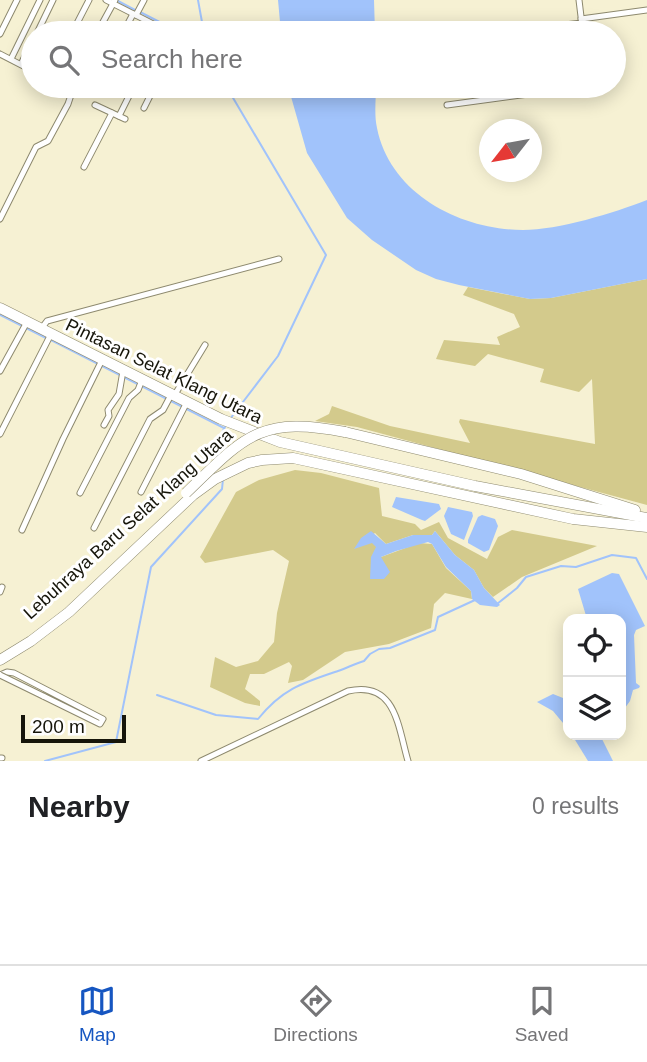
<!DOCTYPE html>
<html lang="en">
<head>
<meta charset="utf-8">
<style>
  :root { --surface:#fff; --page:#f2f2f2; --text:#202124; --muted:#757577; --line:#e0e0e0; --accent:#1656c1 }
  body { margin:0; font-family:Helvetica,sans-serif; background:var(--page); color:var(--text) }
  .controls { position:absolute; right:21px; bottom:21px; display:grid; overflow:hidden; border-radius:14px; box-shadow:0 4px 18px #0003 }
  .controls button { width:63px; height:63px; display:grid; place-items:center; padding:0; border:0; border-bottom:2px solid var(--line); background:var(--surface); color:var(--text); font:35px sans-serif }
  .compass { position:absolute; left:479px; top:119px; width:63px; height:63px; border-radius:50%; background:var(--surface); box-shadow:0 4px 18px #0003; rotate:239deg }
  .scale { position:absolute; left:21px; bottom:18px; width:105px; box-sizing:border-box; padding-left:7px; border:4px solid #16150a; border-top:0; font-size:19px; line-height:24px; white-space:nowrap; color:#16150a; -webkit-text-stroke:5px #fff; paint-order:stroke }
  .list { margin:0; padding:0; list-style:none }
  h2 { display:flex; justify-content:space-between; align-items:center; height:91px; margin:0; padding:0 28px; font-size:30px }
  h2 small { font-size:23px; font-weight:400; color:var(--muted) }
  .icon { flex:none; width:38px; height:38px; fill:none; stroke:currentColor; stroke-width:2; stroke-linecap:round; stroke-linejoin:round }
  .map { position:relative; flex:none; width:647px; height:761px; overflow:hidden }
  .search { position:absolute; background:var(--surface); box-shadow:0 4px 18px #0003; left:21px; right:21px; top:21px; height:77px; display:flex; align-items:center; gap:18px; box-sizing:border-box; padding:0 24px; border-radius:38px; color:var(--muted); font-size:26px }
  .sheet { height:203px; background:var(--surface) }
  nav { display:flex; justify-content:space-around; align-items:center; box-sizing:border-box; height:98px; border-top:2px solid var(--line); background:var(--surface); font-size:19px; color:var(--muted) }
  nav a { display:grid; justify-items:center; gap:4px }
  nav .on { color:var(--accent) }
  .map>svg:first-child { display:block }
  .green { fill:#d3ca8c }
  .water { fill:#a1c3fb }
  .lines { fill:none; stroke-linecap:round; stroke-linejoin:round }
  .stream { stroke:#a1c3fb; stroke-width:2 }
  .minor-casing { stroke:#8d896e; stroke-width:7 }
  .highway-casing { stroke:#8d896e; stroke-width:11 }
  .minor { stroke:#fff; stroke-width:5 }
  .highway { stroke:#fff; stroke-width:10 }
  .minor-bridge-casing { stroke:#8d896e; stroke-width:7; stroke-linecap:butt }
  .highway-bridge-casing { stroke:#8d896e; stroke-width:11; stroke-linecap:butt }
  .minor-bridge { stroke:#fff; stroke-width:5 }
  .highway-bridge { stroke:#fff; stroke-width:10 }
  .labels { text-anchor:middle; stroke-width:6; stroke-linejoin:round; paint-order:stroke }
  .street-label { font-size:18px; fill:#16150a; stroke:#fff }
</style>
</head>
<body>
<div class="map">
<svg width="647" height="761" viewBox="0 0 647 761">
  <rect width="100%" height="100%" fill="#f6f1d3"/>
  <g class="green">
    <polygon points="647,279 647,505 357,427 315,421 329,414 332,406 390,426 470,443 459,422 460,419 595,444 592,379 579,392 540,382 544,369 488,354 475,366 436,359 444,340 500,345 497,337 520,327 514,314 463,295 468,287 530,299 551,298"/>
    <polygon points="295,470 321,473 379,488 382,516 415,524 421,530 439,522 448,538 487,559 498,537 512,530 597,546 522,577 493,597 484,588 474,570 455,555 435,531 432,535 413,535 386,544 375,533 355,548 372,542 377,547 381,557 419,543 432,544 446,568 471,591 472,599 445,593 434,604 431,628 389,644 345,652 303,680 288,683 292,666 289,662 264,674 250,674 245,689 260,701 260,706 245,703 210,687 215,657 236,667 258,661 274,642 277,613 289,561 273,550 205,563 200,557 236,492 259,480"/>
  </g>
  <g class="water">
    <polygon points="278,0 374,0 375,33 281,33"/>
    <path d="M288,86H376C376,99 374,115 377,128C390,194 461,230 523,230C558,230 614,213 647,200V279L551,298L530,299L459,285L436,279L416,270L372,240L347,218L307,153Z"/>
    <polygon points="396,497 439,504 441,509 425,521 422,520 392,507"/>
    <polygon points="448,507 472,512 473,516 464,540 451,534 444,516"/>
    <polygon points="482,515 495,519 498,526 489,550 484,552 468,543 468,540 478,517"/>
    <polygon points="371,531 386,544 413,535 432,535 435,531 455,555 474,570 484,588 500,605 497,607 480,605 472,599 471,591 446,567 432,544 428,542 396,551 381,557 390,572 384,579 370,579 371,557 376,547 372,543 354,549 361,538"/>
    <polygon points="612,573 619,574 645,626 636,630 634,635 636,683 640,686 639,688 633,690 630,701 622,712 621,619 587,619 578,589"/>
    <polygon points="553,694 568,700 568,729 553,711 537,702"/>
    <polygon points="572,735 600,735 613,761 588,761"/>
  </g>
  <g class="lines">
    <g class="stream">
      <polyline points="198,0 204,33"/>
      <polyline points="118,1 135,10"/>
      <polyline points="140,12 181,33"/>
      <polyline points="226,86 326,255 278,356 230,419"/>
      <polyline points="0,315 46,338"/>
      <polyline points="51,340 224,428"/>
      <polyline points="218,457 215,446 225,427"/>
      <polyline points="497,604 517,588 526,577 561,566 576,567 612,555 636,558 647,579"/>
      <path d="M157,695L216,715L258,719C282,689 302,683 338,671C347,668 354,664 364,661L370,654L379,649L390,648L435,630L438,617L475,600"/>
      <polyline points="45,761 116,742 151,567 222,489 223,479"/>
    </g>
    <g class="minor-casing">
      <g id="minor">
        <polyline points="106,0 171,33"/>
        <polyline points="579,0 583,33"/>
        <polyline points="136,15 144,0"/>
        <polyline points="581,19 647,10"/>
        <polyline points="521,30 582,23"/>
        <polyline points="37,33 53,0"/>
        <polyline points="72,33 89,0"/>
        <polyline points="97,33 115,0"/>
        <polyline points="123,33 133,14"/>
        <polyline points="0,34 17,0"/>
        <polyline points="0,54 33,71"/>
        <polyline points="11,59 40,0"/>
        <polyline points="21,64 33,40"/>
        <polyline points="95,105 125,119"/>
        <polyline points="447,105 589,86"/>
        <polyline points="144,108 155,86"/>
        <polyline points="119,116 134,86"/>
        <polyline points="84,167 112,113"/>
        <polyline points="0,219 36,147 48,141 68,104 72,92 68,89"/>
        <polyline points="41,329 47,321 279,259"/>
        <polyline points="0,371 27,322"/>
        <polyline points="174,396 205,345"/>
        <polyline points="104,425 109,416 108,410 119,394 123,371"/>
        <polyline points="0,434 51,334"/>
        <polyline points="141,492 187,402"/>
        <polyline points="80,493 129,398 138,390 142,380"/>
        <polyline points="94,528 150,419 163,410 171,395"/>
        <polyline points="22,530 63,439 102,360"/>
        <polyline points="0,592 2,587"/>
        <polyline points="0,675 7,672 14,673 103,719 100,724 43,696"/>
        <polyline points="0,758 2,758"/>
        <path d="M201,761L348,691C396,680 398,727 408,761"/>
      </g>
    </g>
    <g class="highway-casing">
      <g id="highway">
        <polyline points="0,308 221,419 280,442 475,486 647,518"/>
        <polyline points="345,432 521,474 635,510"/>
        <polyline points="0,660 31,641 69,612 193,495 215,479 248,463 262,460 293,458 573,519 647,527"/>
      </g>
    </g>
    <use href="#minor" class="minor"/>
    <use href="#highway" class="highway"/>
    <g class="minor-bridge-casing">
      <polyline id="minor-bridge" points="0,675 43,696"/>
    </g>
    <g class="highway-bridge-casing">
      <path id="highway-bridge" d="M186,493C244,437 260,415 345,432"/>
    </g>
    <use href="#minor-bridge" class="minor-bridge"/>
    <use href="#highway-bridge" class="highway-bridge"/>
  </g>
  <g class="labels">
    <g class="street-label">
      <text transform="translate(164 371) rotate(26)" y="6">Pintasan Selat Klang Utara</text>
      <text transform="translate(128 524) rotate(-42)" y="6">Lebuhraya Baru Selat Klang Utara</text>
    </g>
  </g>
</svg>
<div class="controls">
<button><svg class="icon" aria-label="locate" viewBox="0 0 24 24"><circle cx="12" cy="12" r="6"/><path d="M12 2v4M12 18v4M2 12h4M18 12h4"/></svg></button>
<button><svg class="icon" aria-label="layers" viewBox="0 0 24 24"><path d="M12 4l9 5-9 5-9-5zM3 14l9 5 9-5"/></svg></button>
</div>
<svg class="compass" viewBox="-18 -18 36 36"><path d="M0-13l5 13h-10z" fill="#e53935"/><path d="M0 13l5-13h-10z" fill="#757577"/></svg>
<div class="scale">200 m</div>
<div class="search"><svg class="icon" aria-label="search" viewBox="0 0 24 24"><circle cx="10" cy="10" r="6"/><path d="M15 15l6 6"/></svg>Search here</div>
</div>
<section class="sheet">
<h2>Nearby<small>0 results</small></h2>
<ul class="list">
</ul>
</section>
<nav>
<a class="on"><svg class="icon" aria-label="map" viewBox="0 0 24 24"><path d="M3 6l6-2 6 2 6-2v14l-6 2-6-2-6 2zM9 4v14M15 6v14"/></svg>Map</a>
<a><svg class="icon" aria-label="directions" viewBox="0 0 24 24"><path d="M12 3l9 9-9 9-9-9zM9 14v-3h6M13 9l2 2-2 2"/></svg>Directions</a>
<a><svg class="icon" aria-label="saved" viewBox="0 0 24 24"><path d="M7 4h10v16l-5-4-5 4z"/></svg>Saved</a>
</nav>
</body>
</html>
